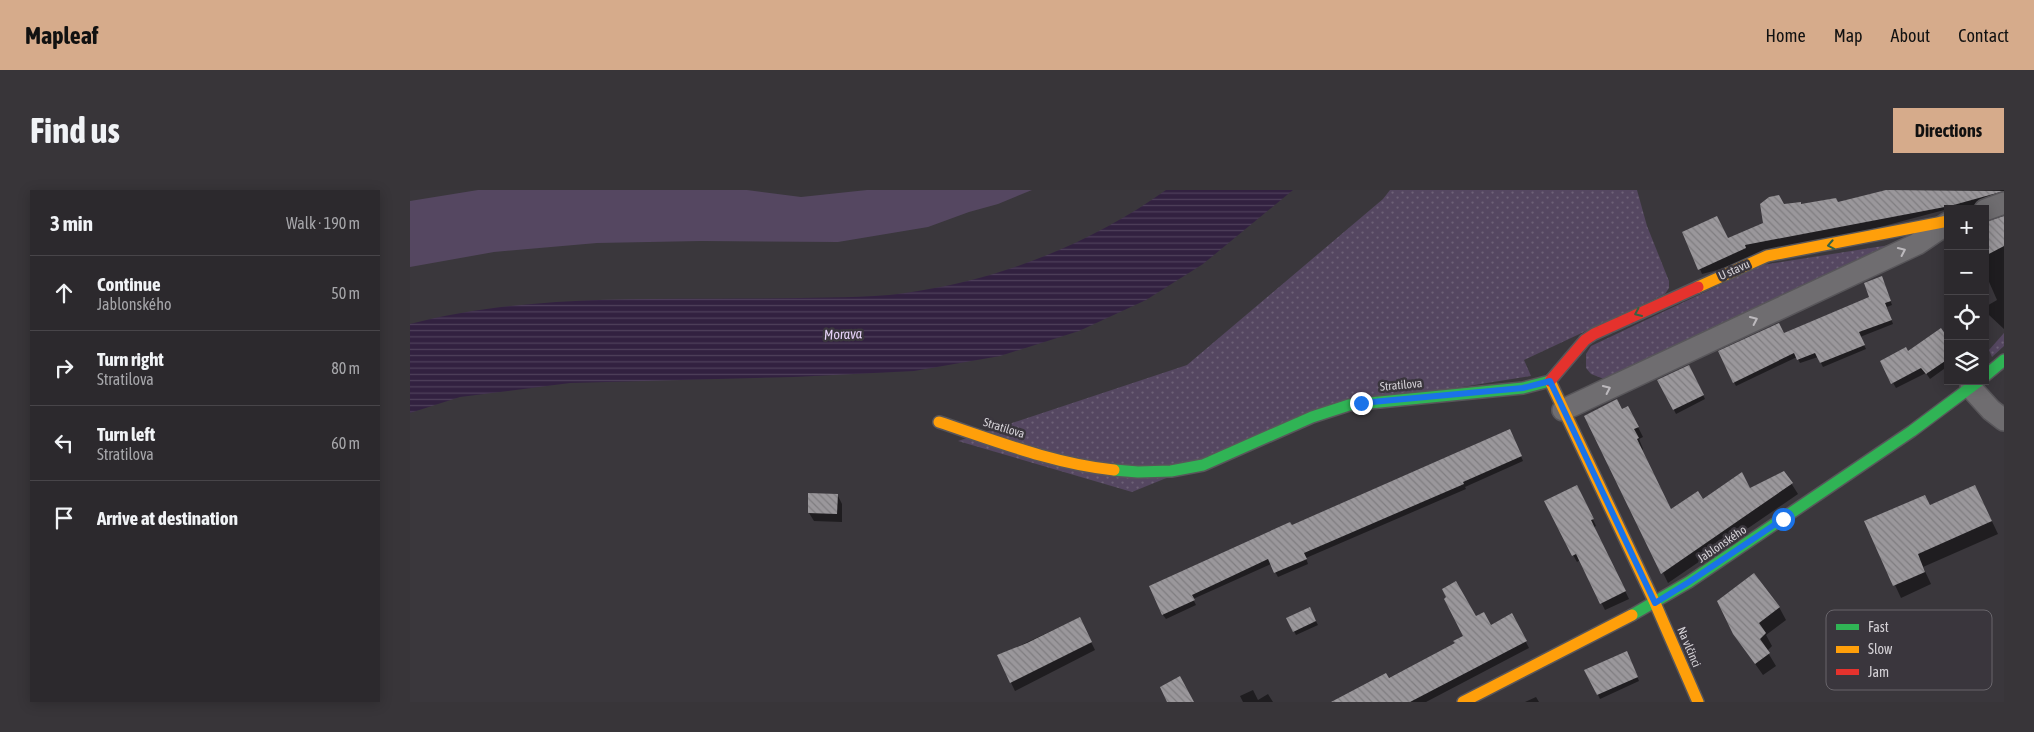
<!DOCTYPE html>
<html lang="en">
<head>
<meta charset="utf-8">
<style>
  :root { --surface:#2c292d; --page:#383539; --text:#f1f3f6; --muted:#a6a6aa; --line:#484549; --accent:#d6ab8b }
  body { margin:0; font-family:"Asap Condensed",sans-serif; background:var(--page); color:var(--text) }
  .controls { position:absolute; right:15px; top:15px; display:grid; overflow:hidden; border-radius:0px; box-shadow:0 2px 12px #0003 }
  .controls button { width:45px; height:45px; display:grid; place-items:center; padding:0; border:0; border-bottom:1px solid var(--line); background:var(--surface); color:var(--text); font:25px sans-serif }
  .stop { position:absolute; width:15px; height:15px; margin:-11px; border:4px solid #1a73e8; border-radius:50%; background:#fff }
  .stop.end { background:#1a73e8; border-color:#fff; box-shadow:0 1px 5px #0008 }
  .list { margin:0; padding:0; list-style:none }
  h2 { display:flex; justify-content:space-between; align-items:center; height:65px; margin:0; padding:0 20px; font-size:21px }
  h2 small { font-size:16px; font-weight:400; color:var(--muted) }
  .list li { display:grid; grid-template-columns:32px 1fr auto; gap:15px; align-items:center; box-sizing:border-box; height:75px; padding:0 20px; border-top:1px solid var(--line) }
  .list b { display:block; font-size:19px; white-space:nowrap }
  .list p { margin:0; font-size:16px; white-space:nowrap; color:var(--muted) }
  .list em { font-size:16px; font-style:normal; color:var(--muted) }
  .icon { flex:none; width:28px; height:28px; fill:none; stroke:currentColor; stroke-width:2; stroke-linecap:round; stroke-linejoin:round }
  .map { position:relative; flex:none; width:1594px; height:512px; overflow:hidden; border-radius:0px }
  header { display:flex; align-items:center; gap:30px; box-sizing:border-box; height:70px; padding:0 25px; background:var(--accent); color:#111 }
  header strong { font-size:24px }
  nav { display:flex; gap:28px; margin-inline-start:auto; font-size:18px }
  .intro { display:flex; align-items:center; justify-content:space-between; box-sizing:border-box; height:120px; padding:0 30px }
  h1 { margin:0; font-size:35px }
  .button { padding:12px 22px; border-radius:0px; background:var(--accent); color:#111; font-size:18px; font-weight:700 }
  main { display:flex; gap:30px; padding:0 30px }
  aside { flex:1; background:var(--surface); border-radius:0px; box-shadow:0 2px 12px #0003 }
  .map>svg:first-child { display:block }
  .grass { fill:url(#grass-dots) }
  .garden { fill:#554761 }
  .water { fill:url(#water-rules) }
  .shadow { fill:#0007 }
  .building { fill:url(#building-back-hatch) }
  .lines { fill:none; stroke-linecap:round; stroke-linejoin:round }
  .street-casing { stroke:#58565a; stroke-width:24 }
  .fast-casing { stroke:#58565a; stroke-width:14 }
  .slow-casing { stroke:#58565a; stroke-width:14 }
  .jam-casing { stroke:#58565a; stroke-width:14 }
  .street { stroke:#6f6d70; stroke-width:21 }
  .fast { stroke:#30b455; stroke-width:11 }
  .slow { stroke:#ff9f0a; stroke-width:11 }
  .jam { stroke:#e5322d; stroke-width:11 }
  .oneway { stroke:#366245 }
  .oneway2 { stroke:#bcb9bd }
  .route { stroke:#1a73e8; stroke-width:6 }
  .labels { text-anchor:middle; stroke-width:5; stroke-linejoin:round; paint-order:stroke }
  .street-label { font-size:12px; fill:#d5d2d7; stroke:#3a363d }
  .water-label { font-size:14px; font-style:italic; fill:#e6d2f8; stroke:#3a363d }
  .key { fill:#3a363d; stroke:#68656b; stroke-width:1 }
  .key-label { font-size:14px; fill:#d5d2d7 }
</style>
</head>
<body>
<header>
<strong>Mapleaf</strong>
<nav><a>Home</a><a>Map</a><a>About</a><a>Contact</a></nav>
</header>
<div class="intro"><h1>Find us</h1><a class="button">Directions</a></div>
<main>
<aside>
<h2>3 min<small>Walk · 190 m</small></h2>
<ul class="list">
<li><svg class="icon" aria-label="ahead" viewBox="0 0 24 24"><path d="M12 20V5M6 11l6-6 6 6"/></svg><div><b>Continue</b><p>Jablonského</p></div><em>50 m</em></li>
<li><svg class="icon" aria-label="right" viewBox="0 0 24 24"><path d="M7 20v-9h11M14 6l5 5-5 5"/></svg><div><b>Turn right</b><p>Stratilova</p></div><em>80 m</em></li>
<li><svg class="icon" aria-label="left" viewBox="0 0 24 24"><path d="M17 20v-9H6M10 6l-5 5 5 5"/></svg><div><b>Turn left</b><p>Stratilova</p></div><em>60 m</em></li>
<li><svg class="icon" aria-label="arrive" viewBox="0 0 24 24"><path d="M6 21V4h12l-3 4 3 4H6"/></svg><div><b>Arrive at destination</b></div></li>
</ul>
</aside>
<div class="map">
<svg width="1594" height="512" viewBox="0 0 1594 512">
  <defs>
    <pattern id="grass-dots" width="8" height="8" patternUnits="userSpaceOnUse" patternTransform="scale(1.25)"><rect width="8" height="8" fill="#554761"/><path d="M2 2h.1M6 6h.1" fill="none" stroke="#6d6177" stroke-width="1.8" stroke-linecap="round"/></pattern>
    <pattern id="water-rules" width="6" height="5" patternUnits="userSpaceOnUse" patternTransform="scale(1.25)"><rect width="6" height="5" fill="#322140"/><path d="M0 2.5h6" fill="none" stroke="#4f405b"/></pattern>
    <pattern id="building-back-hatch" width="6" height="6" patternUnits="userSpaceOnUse" patternTransform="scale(1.25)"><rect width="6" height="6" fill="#9a979b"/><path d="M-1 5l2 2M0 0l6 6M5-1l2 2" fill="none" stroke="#7f7d80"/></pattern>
  </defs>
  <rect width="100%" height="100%" fill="#3a373c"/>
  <g class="grass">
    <polygon points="980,0 1227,0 1237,36 1259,91 1259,98 1255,104 1114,170 1121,186 933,216 722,302 548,251 777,175 973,9"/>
    <polygon points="1486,54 1194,189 1181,184 1176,178 1176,164 1181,156 1352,75"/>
    <polygon points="1594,143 1594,156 1582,167 1579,160"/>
  </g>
  <polygon class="garden" points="68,0 337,0 391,7 457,0 622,0 588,14 559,22 518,37 428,52 291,51 187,53 84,62 0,77 0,11"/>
  <path class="water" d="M756,0H883L793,74L736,110L669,141L590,166L504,181L384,187L160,193L50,207L0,223V134C127,101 260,111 390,108C429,107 470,108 508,101C597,87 683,52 756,0Z"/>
  <g class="shadow">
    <polygon points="1481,0 1594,0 1594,7 1551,19 1538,19 1292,84 1290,79 1318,49 1354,34 1373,16 1428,13"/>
    <polygon points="1594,28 1594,139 1579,125 1575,117 1587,110 1576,85 1578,84 1575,78 1575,37"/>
    <polygon points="1474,92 1482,115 1477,117 1483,134 1450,147 1456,159 1413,177 1408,167 1390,173 1387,167 1326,196 1324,192 1373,144 1461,108"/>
    <polygon points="1538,150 1538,176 1520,189 1516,183 1486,198 1471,172"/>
    <polygon points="1281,180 1295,209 1266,224 1249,190"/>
    <polygon points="1212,220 1223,227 1233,247 1229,249 1233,259 1232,260 1261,321 1293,310 1340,299 1374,282 1388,304 1258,393 1176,226"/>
    <polygon points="1102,245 1113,271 1055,297 1056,299 896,368 898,374 868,387 861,374 783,409 786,415 756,429 753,425 740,396"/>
    <polygon points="1565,296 1588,344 1513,377 1521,394 1491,408 1456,332 1520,316"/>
    <polygon points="1170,303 1186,336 1184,337 1219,409 1195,420 1170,370 1167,372 1163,365"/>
    <polygon points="428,306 432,314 432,332 404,331 399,323"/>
    <polygon points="1369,417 1376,430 1356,445 1362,456 1357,461 1366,476 1353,485 1324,444"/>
    <polygon points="901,422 908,435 886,445 878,428"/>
    <polygon points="1102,425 1119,458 1016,512 931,512 1046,454 1055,446 1066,428 1080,436"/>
    <polygon points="669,428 685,460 605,501 588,466"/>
    <polygon points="1218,466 1229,491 1190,509 1176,480"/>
    <polygon points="843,500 848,510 858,504 863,512 833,512 830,506"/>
    <polygon points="1126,507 1129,512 1115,512"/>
  </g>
  <g class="building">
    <polygon points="1476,0 1594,1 1540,16 1335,55 1336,58 1288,80 1272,42 1307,26 1318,48 1353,33 1350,14 1359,7 1369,5 1374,14 1391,12 1391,14 1426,8 1428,12"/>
    <polygon points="1594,26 1594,56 1575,66 1575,32"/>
    <polygon points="1472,86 1481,111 1475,113 1482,130 1449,142 1455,155 1410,173 1405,163 1387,170 1384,163 1323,193 1308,161 1369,133 1374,143 1459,107 1454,93"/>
    <polygon points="1531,138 1538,148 1538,169 1516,184 1511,178 1481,194 1470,171 1496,157 1498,161"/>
    <polygon points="1279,175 1294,205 1263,220 1247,190"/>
    <polygon points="1207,209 1212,219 1218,216 1229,237 1224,239 1229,248 1227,249 1261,319 1288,301 1293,309 1332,282 1340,298 1374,281 1383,293 1251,384 1174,226"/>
    <polygon points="1100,239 1112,266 1053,292 1054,294 894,363 897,369 864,383 858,369 782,405 785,410 752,425 739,396 880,332 882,335"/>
    <polygon points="1167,295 1184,329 1181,330 1216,401 1190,414 1166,364 1162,366 1134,311"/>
    <polygon points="1565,295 1582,331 1508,364 1515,382 1483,396 1454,331 1515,305 1520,315"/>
    <polygon points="398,303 428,304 427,324 398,323"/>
    <polygon points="1344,383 1370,417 1349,433 1356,443 1350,449 1360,463 1345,474 1323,444 1307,411"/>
    <polygon points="1046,391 1066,426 1074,422 1081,435 1102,423 1117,451 1000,512 921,512 976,483 979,488 1045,453 1043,451 1053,446 1034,409 1036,407 1032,399"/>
    <polygon points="900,417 906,431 883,442 876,428"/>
    <polygon points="670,427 682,452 600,493 587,465 617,453"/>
    <polygon points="1217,461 1228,487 1187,505 1174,480"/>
    <polygon points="770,486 784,512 757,512 750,497"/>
  </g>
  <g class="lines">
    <g class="street-casing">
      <g id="street">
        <polyline points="1575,20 1594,13"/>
        <polyline points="1561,198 1581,220 1594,230"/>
        <polyline points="1153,220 1507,54 1538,33"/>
      </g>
    </g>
    <g class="fast-casing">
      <g id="fast">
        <polyline points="1575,186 1594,170"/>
        <polyline points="704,280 728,282 761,281 793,275 902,227 939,215 1113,198 1140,191"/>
        <polyline points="1222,425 1279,392 1502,241 1569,191"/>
      </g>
    </g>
    <g class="slow-casing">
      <g id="slow">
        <polyline points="1288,97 1357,66 1538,31"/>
        <polyline points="1140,191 1245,413 1288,512"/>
        <path d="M529,232C586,251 644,274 704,280"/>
        <polyline points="1053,512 1222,425"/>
      </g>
    </g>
    <g class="jam-casing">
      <polyline id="jam" points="1140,191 1175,150 1184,144 1288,97"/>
    </g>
    <use href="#street" class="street"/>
    <use href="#fast" class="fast"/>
    <use href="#slow" class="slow"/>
    <use href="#jam" class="jam"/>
  </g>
  <defs><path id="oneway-chevron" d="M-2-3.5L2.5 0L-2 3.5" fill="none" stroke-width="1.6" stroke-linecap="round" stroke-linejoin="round" transform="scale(1.25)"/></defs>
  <g class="oneway">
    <use href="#oneway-chevron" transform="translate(1421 55) rotate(169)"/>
    <use href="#oneway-chevron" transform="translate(1228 123) rotate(156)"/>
  </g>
  <g class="oneway2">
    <use href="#oneway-chevron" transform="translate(1492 61) rotate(-25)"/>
    <use href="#oneway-chevron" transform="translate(1344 130) rotate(-25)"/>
    <use href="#oneway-chevron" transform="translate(1197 199) rotate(-25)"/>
  </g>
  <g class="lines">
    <polyline class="route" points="951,213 1113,198 1140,191 1245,413 1279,392 1373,329"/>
  </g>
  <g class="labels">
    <g class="street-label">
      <text transform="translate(1324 80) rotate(-24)" y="4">U stavu</text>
      <text transform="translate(991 195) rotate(-5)" y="4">Stratilova</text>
      <text transform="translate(594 238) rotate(17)" y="4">Stratilova</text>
      <text transform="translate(1312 354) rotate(-34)" y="4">Jablonského</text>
      <text transform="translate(1279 457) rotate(67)" y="4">Na vlčinci</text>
    </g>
    <g class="water-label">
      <text transform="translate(433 144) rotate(-2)" y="5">Morava</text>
    </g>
  </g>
  <rect x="1416" y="420" width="166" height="80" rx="8" class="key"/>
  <rect x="1426" y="434" width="23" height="6" fill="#30b455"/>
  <rect x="1426" y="456" width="23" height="7" fill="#ff9f0a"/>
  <rect x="1426" y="479" width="23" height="6" fill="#e5322d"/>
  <g class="key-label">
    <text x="1458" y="442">Fast</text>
    <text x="1458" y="464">Slow</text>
    <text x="1458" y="487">Jam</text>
  </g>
</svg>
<div class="controls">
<button>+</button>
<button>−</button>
<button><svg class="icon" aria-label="locate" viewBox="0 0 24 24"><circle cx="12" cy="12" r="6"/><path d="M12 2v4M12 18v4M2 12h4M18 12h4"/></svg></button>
<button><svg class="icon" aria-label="layers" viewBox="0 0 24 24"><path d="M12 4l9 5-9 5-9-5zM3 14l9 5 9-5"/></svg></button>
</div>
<div class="stop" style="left:1373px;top:329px"></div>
<div class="stop end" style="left:951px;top:213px"></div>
</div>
</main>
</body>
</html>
